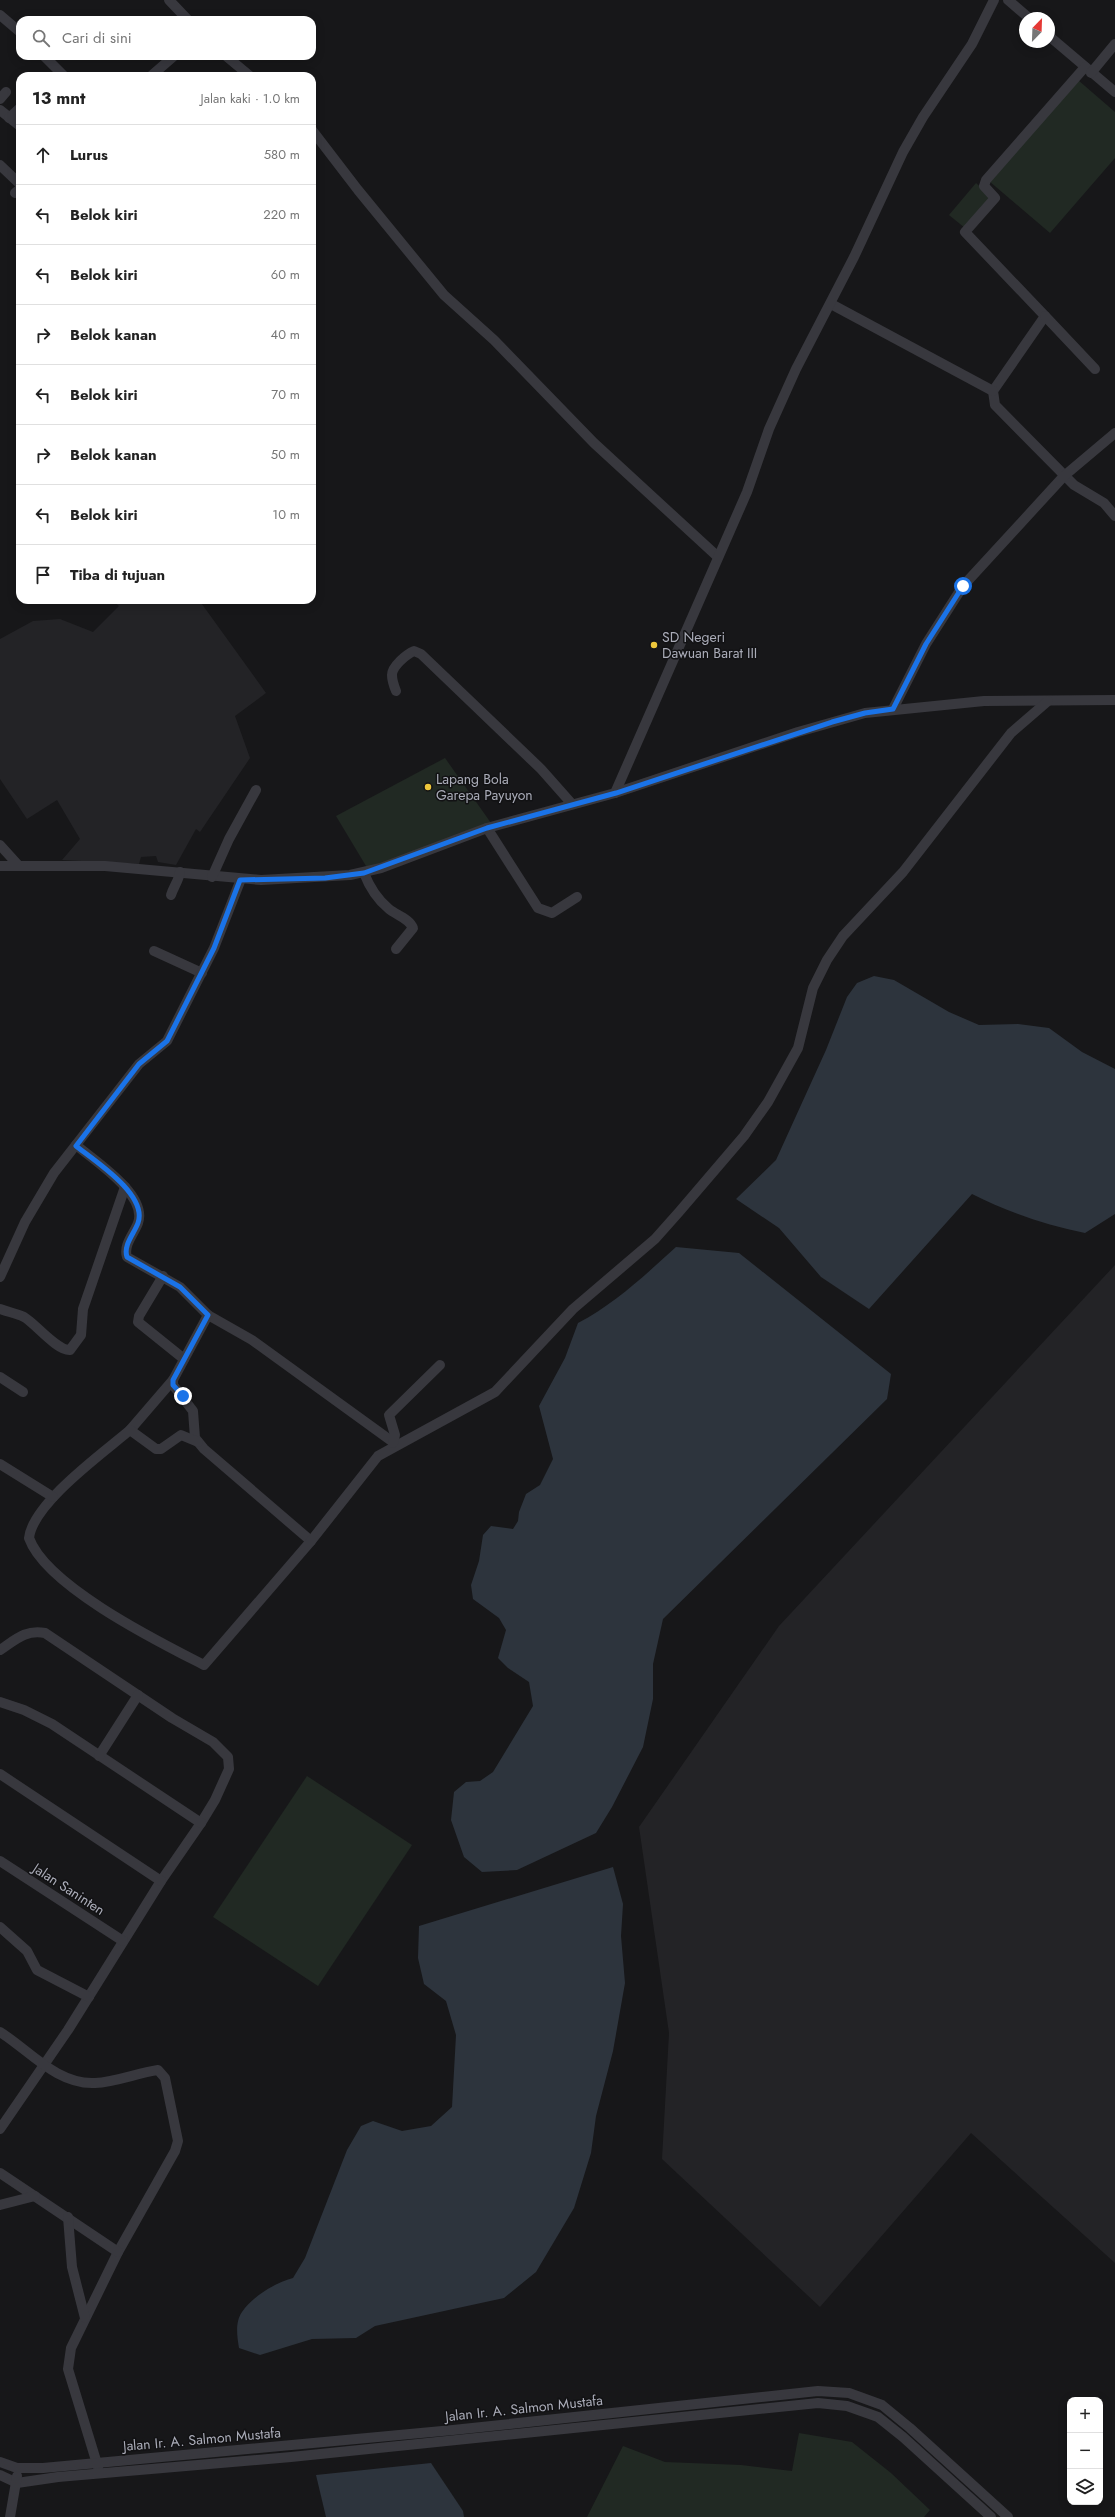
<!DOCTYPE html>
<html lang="id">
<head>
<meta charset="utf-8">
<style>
  :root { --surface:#fff; --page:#f6f6f6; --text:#222; --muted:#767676; --line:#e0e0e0 }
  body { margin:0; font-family:Jost,sans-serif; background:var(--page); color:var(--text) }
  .controls { position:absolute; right:12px; bottom:12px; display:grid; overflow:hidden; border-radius:8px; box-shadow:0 2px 10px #0003 }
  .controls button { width:36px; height:36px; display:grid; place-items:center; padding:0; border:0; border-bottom:1px solid var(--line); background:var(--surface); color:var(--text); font:20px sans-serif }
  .compass { position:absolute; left:1019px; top:12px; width:36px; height:36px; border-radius:50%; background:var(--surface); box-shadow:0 2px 10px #0003; rotate:23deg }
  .stop { position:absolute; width:12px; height:12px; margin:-9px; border:3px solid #1a73e8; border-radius:50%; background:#fff }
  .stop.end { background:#1a73e8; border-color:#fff; box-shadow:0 1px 4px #0008 }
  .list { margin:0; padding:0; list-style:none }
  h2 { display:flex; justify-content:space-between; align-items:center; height:52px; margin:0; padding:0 16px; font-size:17px }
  h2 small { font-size:13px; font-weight:400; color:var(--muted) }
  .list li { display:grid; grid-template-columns:26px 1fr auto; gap:12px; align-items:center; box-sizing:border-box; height:60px; padding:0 16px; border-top:1px solid var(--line) }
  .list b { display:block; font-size:15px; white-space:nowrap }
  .list em { font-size:13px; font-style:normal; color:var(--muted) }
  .icon { flex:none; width:22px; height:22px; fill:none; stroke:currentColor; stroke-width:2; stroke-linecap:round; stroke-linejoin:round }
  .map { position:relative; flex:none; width:1115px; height:2517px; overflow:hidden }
  .search { position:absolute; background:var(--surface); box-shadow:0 2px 10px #0003; left:16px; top:16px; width:300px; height:44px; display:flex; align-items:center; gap:10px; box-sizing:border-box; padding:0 14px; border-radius:12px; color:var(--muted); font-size:15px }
  .panel { position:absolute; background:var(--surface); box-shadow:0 2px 10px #0003; left:16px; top:72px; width:300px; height:532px; border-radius:12px }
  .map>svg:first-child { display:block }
  .built { fill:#232326 }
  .green { fill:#212923 }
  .water { fill:#2d343d }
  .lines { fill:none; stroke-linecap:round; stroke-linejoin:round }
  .minor { stroke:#38383e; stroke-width:10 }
  .route { stroke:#1a73e8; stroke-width:5 }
  .poi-dot { fill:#edc73b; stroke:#121214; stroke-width:1.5 }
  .labels { text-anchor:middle; stroke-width:3; stroke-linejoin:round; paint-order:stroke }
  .poi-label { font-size:14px; fill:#aaacb8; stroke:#121214; text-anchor:start }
  .street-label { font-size:14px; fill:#aaacb8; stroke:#121214 }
</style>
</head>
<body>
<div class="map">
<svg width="1115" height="2517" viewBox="0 0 1115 2517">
  <rect width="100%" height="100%" fill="#171719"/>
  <g class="built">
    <polygon points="112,600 199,600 266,693 235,716 250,758 200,832 196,829 176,865 158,862 156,856 141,857 139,864 62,860 80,839 57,800 27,819 0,779 0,639 33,621 60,619 93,632 119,606"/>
    <polygon points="1115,1265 1115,2263 971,2133 820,2307 662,2159 669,2033 639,1827 779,1626"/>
  </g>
  <g class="green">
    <polygon points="1078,80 1115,112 1115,158 1050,233 989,181"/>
    <polygon points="976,183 991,197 965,228 949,215"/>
    <polygon points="445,758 491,823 369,871 336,816"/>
    <polygon points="307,1776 412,1845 318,1986 213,1917"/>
    <polygon points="799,2433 852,2442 891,2473 930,2510 924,2517 587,2517 623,2446 665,2462 741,2465 792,2471"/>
  </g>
  <g class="water">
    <path d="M874,976L894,980L949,1012L979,1025L1018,1024L1049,1028L1082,1052L1115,1069V1214L1085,1233C1045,1225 1008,1212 972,1194L869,1309L821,1277L779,1228L736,1199L776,1160L826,1050L847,997L857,983Z"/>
    <path d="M676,1247L739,1253L891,1374L887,1399L663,1619L653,1664V1699L643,1747L612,1807L596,1833L517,1870L482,1872L464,1857L451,1820L454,1792L466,1782L480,1781L493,1772L533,1706L529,1682L508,1668L498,1658L506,1630L499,1618L473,1599L471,1585L479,1561L483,1535L491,1526L513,1529L518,1521L519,1512L526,1494L540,1485L553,1459L539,1406L565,1358L578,1323C616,1303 645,1275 676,1247Z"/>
    <path d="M613,1867L623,1904L621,1936L625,1983L613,2051L596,2116L591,2153L574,2208L536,2272L504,2298L375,2326L356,2338L312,2339L260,2355L239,2348C237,2336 235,2322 242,2312C253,2296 275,2283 293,2278L305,2258L347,2150L361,2126L373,2121L402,2131L431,2126L452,2107L456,2035L446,2001L424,1984L418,1958L419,1926Z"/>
    <polygon points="431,2463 463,2511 464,2517 326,2517 316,2475"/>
  </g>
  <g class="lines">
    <g class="minor">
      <polyline points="169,0 188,20"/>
      <polyline points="1008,0 1029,18"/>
      <polyline points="0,15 20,32"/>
      <polyline points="1049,36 1115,92"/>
      <polyline points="44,56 64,76"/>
      <polyline points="226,56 250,76"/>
      <polyline points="1085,67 986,180 984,186 995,198 965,232 1045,316 993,391 995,405 1074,485 1104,503 1115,516"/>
      <polyline points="1091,73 1115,44"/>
      <polyline points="151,76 174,56"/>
      <polyline points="0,99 6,92"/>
      <polyline points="0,110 20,126"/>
      <polyline points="9,118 20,108"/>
      <polyline points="312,130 358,190 444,295 494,340 594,443 718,557"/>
      <polyline points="0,165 20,184"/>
      <polyline points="15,193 20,189"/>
      <polyline points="831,304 993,391"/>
      <polyline points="1045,316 1095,369"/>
      <path d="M396,691C394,686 392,680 392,675C392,666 407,654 414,651L421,654L541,769L572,804"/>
      <polyline points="893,709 926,644 963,586 1064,476 1115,433"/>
      <polyline points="615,793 747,492 769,429 796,369 854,257 903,152 923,117 972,44 994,0"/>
      <polyline points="487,828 538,908 552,913 577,897"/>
      <polyline points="0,845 19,866"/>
      <polyline points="0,866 105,866 261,880 350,875 381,868 487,828 615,793 798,732 865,713 984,701 1115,700"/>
      <path d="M364,873C369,886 378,900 389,909C396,915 409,918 413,928L396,949"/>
      <polyline points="212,877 229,839 256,790"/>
      <path d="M171,895C174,886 179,880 180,872"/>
      <polyline points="154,951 202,973"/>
      <path d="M76,1145C95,1161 148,1195 138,1223C134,1234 123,1245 127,1257L180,1287L208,1315L252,1340L397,1445"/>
      <polyline points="163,1276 139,1316 138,1322 184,1359"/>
      <polyline points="0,1277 25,1222 54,1173 139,1064 167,1041 214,948 241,879"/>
      <path d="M0,1309C8,1312 16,1313 24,1317C36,1324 57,1351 70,1350L81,1335L83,1309L125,1187"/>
      <polyline points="208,1315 173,1380 173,1385 193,1411 195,1438 204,1449 311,1541"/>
      <polyline points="0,1377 23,1392"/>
      <polyline points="130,1430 173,1380"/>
      <path d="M198,1442L181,1435L161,1449H156L130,1430C103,1453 33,1503 29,1538C46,1586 159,1642 204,1665L311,1541L378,1456L495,1392L573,1309L655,1239L679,1212L744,1136L768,1102L798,1048L813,988L827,960L843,936L903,872L1011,733L1048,701"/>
      <polyline points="393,1443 395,1435 389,1415 440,1365"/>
      <polyline points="0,1464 53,1497"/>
      <path d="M0,1650C15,1640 26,1629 45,1633L172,1718L213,1742L228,1757L229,1769L215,1800L201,1823L161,1881L68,2030L0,2129"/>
      <polyline points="0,1702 24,1710 52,1724 201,1823"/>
      <polyline points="99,1756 138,1695"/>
      <polyline points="0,1774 161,1881"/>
      <polyline points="0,1861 123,1941"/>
      <polyline points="0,1927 27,1951 37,1970 89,1997"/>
      <path d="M0,2032C29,2050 57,2085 95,2083C116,2082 137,2073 158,2070L165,2078L178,2141L175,2151L118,2252L71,2348L68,2369L98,2467"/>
      <polyline points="0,2173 118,2252"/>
      <polyline points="0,2205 35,2196"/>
      <polyline points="68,2217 72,2267 85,2318"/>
      <polyline points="0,2462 17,2468 43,2468 453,2430 818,2391 849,2393 882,2405 910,2428 1008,2517"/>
      <polyline points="0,2475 17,2483 58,2477 291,2457 818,2403 847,2406 878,2417 903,2437 991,2517"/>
      <polyline points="10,2517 17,2476"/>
    </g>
  </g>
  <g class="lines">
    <path class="route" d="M183,1396L173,1385V1380L208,1315L180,1287L127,1257C123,1245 134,1234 138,1223C148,1195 95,1161 76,1146L139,1064L167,1041L214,948L240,880L325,878L364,873L487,828L616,793L832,722L865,713L893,709L926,644L963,586"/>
  </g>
  <g class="poi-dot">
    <circle cx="654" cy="645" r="4"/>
    <circle cx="428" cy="787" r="4"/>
  </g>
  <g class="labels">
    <g class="poi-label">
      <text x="662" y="642">SD Negeri<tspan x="662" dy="16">Dawuan Barat III</tspan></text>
      <text x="436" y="784">Lapang Bola<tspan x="436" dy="16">Garepa Payuyon</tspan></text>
    </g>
    <g class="street-label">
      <text transform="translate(69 1889) rotate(33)" y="5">Jalan Saninten</text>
      <text transform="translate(524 2408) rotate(-6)" y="5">Jalan Ir. A. Salmon Mustafa</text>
      <text transform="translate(202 2439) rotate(-5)" y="5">Jalan Ir. A. Salmon Mustafa</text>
    </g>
  </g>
</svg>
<div class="controls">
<button>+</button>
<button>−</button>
<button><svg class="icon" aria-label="layers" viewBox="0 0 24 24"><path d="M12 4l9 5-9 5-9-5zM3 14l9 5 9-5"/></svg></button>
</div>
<svg class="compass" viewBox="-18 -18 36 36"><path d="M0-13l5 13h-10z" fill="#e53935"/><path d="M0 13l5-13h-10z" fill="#767676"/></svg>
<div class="stop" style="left:963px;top:586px"></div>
<div class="stop end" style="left:183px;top:1396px"></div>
<div class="search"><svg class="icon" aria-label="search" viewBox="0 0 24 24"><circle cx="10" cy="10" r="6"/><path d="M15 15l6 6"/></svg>Cari di sini</div>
<section class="panel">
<h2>13 mnt<small>Jalan kaki · 1.0 km</small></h2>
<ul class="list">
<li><svg class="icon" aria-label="ahead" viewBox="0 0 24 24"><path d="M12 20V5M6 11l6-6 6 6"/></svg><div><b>Lurus</b></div><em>580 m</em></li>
<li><svg class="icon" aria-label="left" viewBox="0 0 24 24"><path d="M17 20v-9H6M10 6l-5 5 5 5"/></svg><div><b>Belok kiri</b></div><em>220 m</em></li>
<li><svg class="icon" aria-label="left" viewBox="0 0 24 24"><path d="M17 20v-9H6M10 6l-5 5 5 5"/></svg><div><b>Belok kiri</b></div><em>60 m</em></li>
<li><svg class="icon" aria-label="right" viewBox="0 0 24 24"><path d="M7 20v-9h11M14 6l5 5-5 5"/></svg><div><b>Belok kanan</b></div><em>40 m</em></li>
<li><svg class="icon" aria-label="left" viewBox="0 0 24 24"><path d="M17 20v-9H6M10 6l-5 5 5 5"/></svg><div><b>Belok kiri</b></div><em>70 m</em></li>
<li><svg class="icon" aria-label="right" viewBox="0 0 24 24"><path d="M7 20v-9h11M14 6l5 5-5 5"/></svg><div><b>Belok kanan</b></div><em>50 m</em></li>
<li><svg class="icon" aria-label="left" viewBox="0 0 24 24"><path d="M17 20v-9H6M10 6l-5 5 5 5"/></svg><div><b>Belok kiri</b></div><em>10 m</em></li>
<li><svg class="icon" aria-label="arrive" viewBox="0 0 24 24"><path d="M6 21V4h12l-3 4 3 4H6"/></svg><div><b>Tiba di tujuan</b></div></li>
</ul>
</section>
</div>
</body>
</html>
